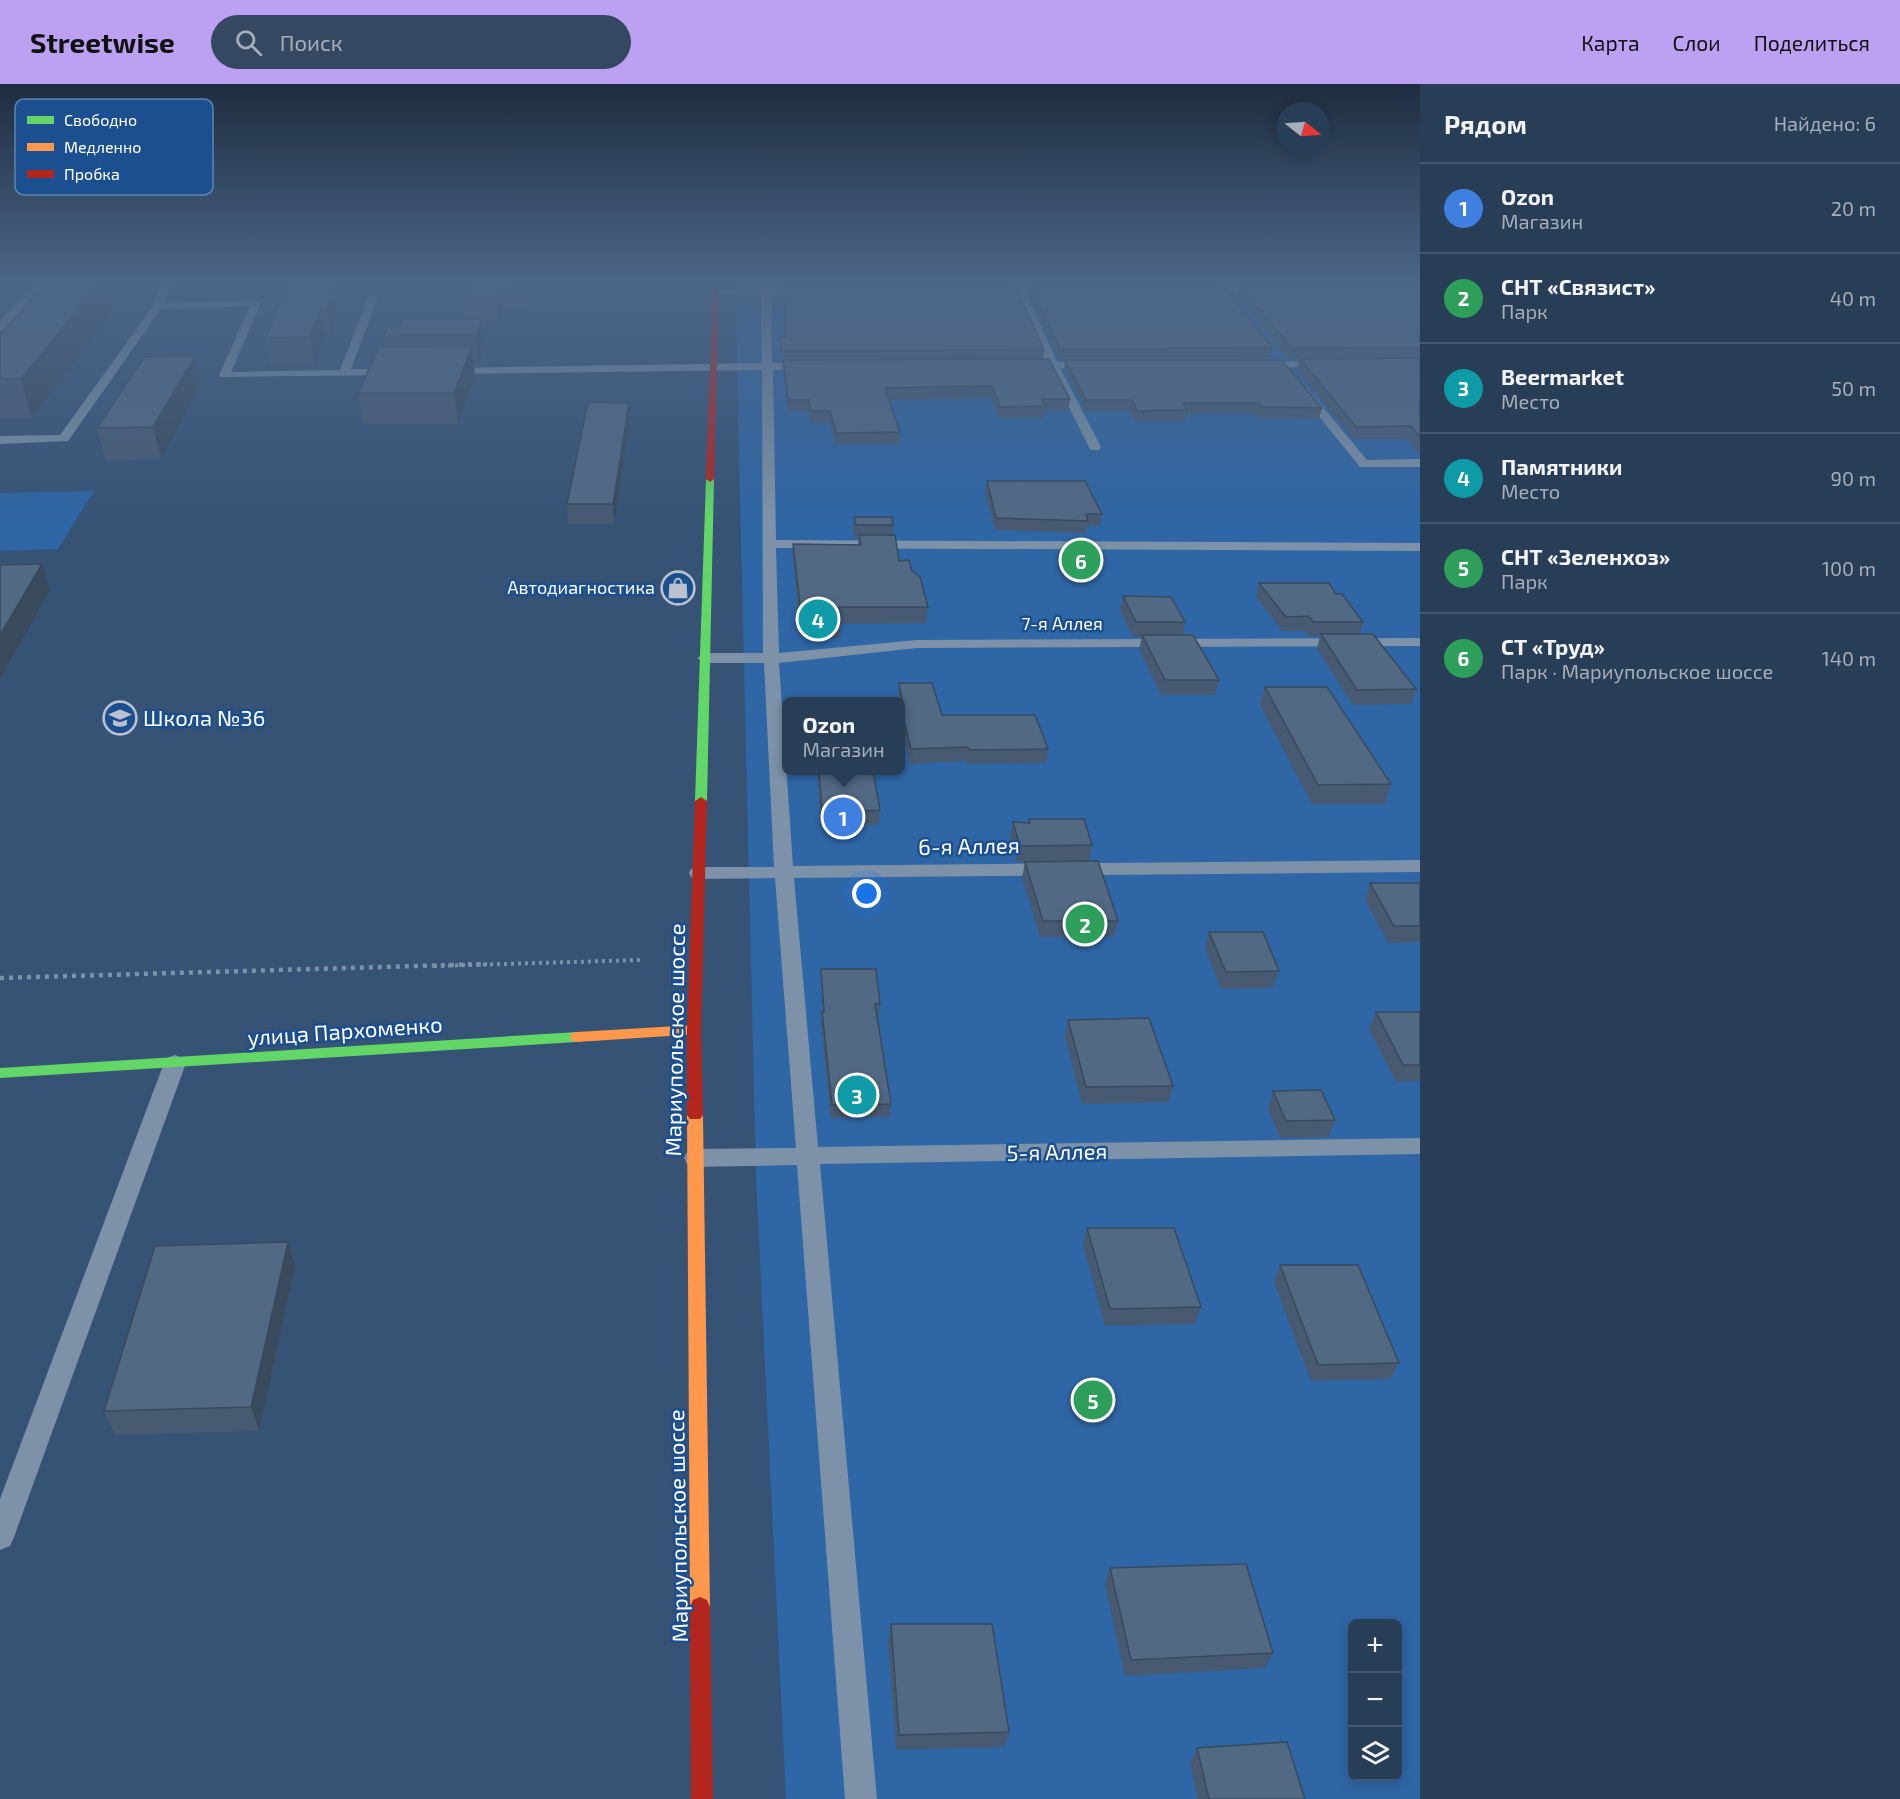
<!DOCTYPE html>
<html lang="ru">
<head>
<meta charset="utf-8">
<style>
  :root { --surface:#283e57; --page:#344961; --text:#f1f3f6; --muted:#a5aeba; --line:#44576d; --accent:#bca0f2 }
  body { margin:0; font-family:"Exo 2",sans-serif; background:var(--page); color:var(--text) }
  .controls { position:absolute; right:18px; bottom:18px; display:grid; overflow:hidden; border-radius:9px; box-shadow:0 3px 15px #0003 }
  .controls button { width:54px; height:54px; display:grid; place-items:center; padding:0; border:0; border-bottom:2px solid var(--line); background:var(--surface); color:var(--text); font:30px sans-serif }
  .compass { position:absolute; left:1276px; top:18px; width:54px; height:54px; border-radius:50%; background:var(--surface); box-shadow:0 3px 15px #0003; rotate:107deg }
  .you { position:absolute; left:867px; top:810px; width:21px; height:21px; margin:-15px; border:4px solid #fff; border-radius:50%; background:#1a73e8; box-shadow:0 0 0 9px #1a73e833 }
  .badge { display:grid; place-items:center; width:39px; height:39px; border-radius:50%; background:var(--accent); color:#fff; font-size:20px; font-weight:700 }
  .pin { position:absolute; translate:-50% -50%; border:3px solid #fff; box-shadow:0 2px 6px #0006 }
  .popup { position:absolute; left:782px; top:613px; width:123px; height:78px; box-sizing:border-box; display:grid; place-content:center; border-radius:9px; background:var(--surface); filter:drop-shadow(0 2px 4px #0005); font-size:20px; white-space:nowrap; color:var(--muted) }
  .popup b { font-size:22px; color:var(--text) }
  .popup::after { content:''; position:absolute; left:50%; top:100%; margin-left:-12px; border:12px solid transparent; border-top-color:var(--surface) }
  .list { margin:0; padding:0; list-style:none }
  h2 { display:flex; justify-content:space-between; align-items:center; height:78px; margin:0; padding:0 24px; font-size:26px }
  h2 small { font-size:20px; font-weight:400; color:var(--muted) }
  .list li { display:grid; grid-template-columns:39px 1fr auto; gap:18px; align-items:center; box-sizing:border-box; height:90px; padding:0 24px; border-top:2px solid var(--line) }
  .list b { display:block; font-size:22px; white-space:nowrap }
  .list p { margin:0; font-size:20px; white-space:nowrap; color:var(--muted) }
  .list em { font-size:20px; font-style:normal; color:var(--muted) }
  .icon { flex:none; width:33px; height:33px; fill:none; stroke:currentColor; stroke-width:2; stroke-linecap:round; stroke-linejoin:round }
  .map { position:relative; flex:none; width:1420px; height:1715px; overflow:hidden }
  header { display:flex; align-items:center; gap:36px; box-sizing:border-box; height:84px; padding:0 30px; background:var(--accent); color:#111 }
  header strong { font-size:28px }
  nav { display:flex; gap:33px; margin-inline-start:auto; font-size:21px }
  .search { width:420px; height:54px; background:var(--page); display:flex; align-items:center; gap:15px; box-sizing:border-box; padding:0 21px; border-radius:33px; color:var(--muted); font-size:22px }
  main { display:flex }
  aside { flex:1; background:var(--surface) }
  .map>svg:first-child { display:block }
  .green { fill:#2f66a5; fill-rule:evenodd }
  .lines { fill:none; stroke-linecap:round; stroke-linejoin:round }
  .path-far1 { stroke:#7d92a8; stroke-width:4; stroke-dasharray:3 4; stroke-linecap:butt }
  .path { stroke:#7d92a8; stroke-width:4.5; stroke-dasharray:4 5; stroke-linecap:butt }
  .lane { fill:#7d92a8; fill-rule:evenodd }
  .fast { fill:#63d668; fill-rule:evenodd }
  .slow { fill:#ff974d; fill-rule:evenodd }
  .jam { fill:#b3261e; fill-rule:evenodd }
  .wall { fill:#475a72 }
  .shaded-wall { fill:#394a5c }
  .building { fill:#526984; stroke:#394a5c; stroke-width:1.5 }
  .labels { text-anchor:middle; stroke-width:5; stroke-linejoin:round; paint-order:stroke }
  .far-poi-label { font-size:18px; fill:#fff; stroke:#1b4f8f; text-anchor:end }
  .far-street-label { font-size:18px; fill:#fff; stroke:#1b4f8f }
  .poi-label { font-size:22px; fill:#fff; stroke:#1b4f8f; text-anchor:start }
  .street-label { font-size:22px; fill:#fff; stroke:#1b4f8f }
  .key { fill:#1b4f8f; stroke:#5f84b1; stroke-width:1.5 }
  .key-label { font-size:16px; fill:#fff }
</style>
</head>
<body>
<header>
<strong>Streetwise</strong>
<div class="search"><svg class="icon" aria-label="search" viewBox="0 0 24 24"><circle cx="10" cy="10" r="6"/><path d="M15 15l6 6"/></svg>Поиск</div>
<nav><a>Карта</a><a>Слои</a><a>Поделиться</a></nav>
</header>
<main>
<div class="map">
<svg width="1420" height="1715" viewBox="0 0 1420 1715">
  <rect width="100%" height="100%" fill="#365274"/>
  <g class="green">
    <path d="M735,197H1420V1715H786L756,1093ZM786,618H900V686H786ZM1352,1540H1398V1692H1352Z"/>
    <polygon points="94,407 58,465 0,467 0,409"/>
  </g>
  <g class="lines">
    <polyline class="path-far1" points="434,882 641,876"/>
    <polyline class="path" points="0,894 487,880"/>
    <g class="lane">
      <polygon points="37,197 47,197 4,245 0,246 0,237"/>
      <polygon points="162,197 172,197 164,219 259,217 261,219 231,288 340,286 368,213 376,211 378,213 351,285 392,285 397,288 392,291 220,293 219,291 250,222 161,225 68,357 0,360 0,352 60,351 153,222"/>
      <polygon points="761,197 771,197 771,204 812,204 817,207 812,210 771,210 772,279 809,279 814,282 809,285 773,286 776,456 1420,459 1420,467 776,464 779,569 917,556 1420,554 1420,562 917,564 779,579 793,782 1420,776 1420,788 794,794 818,1063 1420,1054 1420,1070 820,1080 877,1715 845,1715 797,1081 695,1083 687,1080 684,1074 687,1068 695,1065 796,1064 775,794 698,795 691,793 689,789 691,785 698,783 774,783 764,579 705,579 697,574 705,569 763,569 762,286 449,290 444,287 449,284 762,279 761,210 716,210 711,207 716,204 761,204"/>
      <polygon points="1012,197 1020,197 1024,204 1055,204 1060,207 1055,210 1026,210 1057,278 1091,278 1096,281 1091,284 1060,284 1101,363 1099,366 1091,366 1089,363 1049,284 1028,284 1023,281 1028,278 1046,278 1016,210 992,210 987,207 992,204 1014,204"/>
      <polygon points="1202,204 1265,204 1270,207 1265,210 1199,209 1197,207"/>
      <polygon points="1322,277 1326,278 1326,282 1262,284 1257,281 1262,278"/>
      <polygon points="1304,304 1308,305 1367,376 1420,375 1420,383 1360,383 1300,309 1298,307"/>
      <polygon points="175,971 183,974 186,979 14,1453 10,1462 0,1466 0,1415 164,979 167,974"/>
    </g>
    <g class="fast">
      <polygon points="710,392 714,395 707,717 701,721 695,717 706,395"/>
      <polygon points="577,948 582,949 584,953 582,957 577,958 0,994 0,984"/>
    </g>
    <g class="slow">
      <polygon points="694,941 699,942 701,946 699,950 577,958 572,957 570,953 572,949 577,948"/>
      <polygon points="695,1025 700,1027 703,1031 710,1523 707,1530 700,1533 693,1530 690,1523 687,1031 690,1027"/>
    </g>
    <g class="jam">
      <polygon points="713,197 719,197 714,395 710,398 706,395"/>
      <polygon points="701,713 707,717 701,946 703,1031 700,1035 690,1035 687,1031 687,946 695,717"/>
      <polygon points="700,1513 707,1516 710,1523 713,1715 691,1715 690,1523 693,1516"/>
    </g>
  </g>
  <g class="wall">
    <polygon points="48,197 32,334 0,334 0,251"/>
    <polygon points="290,197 357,197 354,204 347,204 330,250 325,250 314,280 270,281 265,254"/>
    <polygon points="470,197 533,197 527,223 505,223 500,239 482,239 485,264 479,281 474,281 475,292 458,340 363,340 358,309 385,263 384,252 400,243 466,235 464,214"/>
    <polygon points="785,197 1012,197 1011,202 785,202"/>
    <polygon points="1022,197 1215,197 1214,202 1025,202"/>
    <polygon points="1224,197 1420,197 1420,370 1407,355 1353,355 1297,286 1299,275 1288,275 1237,212 1239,202 1228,202"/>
    <polygon points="1031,202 1273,264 1270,275 1082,276 1322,324 1319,335 1259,334 1256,330 1186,330 1184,338 1135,338 1130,327 1085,327 1064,286 1065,276 1058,276 1029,212"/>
    <polygon points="780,253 1044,266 1043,275 1070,315 1068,326 1045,326 1044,334 999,334 991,314 889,316 900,348 899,360 835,361 830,338 810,339 808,327 788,327 783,287 783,277 782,277 780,263"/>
    <polygon points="195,272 201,302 161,375 106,377 97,344"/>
    <polygon points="630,337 614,440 568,440 567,420"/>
    <polygon points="987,397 1102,430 1100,442 1087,442 1086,449 995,446 985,409"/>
    <polygon points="854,433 893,441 892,451 899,477 912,487 928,523 926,539 841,540 840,554 801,553 793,476 793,460 858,461 859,454 855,454 853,447"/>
    <polygon points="1259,499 1336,510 1363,538 1360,550 1416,605 1411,620 1353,621 1317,565 1320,552 1309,552 1305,547 1282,547 1256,513"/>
    <polygon points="1123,512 1185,538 1183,551 1219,596 1215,611 1161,611 1139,565 1142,553 1133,553 1120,526"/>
    <polygon points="899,599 942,631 1048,665 1046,679 967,680 967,677 910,680 900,639 900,618 899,618 898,613"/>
    <polygon points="1265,603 1391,700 1385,720 1312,720 1260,621"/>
    <polygon points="817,687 873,687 880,726 879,741 829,744 829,742 821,742"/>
    <polygon points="1029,735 1092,761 1089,777 1017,778 1010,754 1013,738 1028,739"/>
    <polygon points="1025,778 1118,837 1114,853 1040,853 1022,794"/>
    <polygon points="1370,799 1420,799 1420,858 1388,859 1365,816"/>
    <polygon points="1209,848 1279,887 1273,904 1221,905 1205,864"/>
    <polygon points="821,885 880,920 879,933 877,933 891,1020 890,1033 831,1034 821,941 822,927 823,927 821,898"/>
    <polygon points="1376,928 1420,928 1420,997 1396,998 1369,945"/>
    <polygon points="1068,936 1173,1002 1169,1018 1082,1020 1065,952"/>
    <polygon points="1273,1007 1335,1036 1329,1053 1280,1054 1268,1024"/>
    <polygon points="1087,1144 1201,1223 1195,1240 1105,1242 1083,1161"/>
    <polygon points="288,1158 295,1182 259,1347 115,1351 104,1327"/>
    <polygon points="1280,1181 1399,1279 1390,1295 1311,1297 1274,1198"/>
    <polygon points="1110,1484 1273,1569 1265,1584 1125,1592 1105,1500"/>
    <polygon points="891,1540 1009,1648 1005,1663 896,1666 888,1556"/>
    <polygon points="1197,1664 1305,1715 1198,1715 1190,1679"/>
  </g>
  <g class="shaded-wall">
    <polygon points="0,197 12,197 0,210"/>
    <polygon points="101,197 136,197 32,334 21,295"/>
    <polygon points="336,197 346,197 347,204 330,250 326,223"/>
    <polygon points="525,197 533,197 527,223 525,198"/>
    <polygon points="503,198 505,223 500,239 498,214"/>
    <polygon points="321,223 325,250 314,280 310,253"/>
    <polygon points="482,235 485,264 479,281 476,251"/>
    <polygon points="472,262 475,292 458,340 454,309"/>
    <polygon points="195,272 201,302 161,375 153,343"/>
    <polygon points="629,319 630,337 614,440 613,420"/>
    <polygon points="42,480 50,506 0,595 0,551"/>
    <polygon points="288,1158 295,1182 259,1347 251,1323"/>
  </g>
  <g class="building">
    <polygon points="48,197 101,197 21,295 0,295 0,251"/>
    <polygon points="290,197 336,197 326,223 321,223 310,253 265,254"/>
    <polygon points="470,197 525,197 525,198 503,198 498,214 464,214"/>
    <polygon points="1031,202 1223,202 1273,264 1060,265"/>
    <polygon points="1239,202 1420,202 1420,264 1291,263"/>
    <polygon points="785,203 1016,203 1044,266 782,267 780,253 785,253"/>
    <polygon points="403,235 482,235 476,251 384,252 388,243 400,243"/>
    <polygon points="472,262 454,309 358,309 379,263"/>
    <polygon points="195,272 153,343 97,344 144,273"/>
    <polygon points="1420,274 1420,353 1411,342 1356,343 1300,275"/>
    <polygon points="1049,275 1070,315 1042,315 1046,322 1000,323 992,302 885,304 900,348 836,349 830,327 810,327 809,316 788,316 783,276"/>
    <polygon points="1065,276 1282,276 1322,324 1262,323 1259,319 1183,319 1187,326 1137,327 1132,316 1086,316"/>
    <polygon points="588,318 629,319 613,420 567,420"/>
    <polygon points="987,397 1085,397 1102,430 1086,430 1088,437 996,434"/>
    <polygon points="854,433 892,433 893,441 856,441"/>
    <polygon points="859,451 895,451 899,477 909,476 912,487 920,493 928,523 839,523 841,538 802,537 793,460 861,461"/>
    <polygon points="42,480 0,551 0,481"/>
    <polygon points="1259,499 1329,499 1336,510 1342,510 1363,538 1313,538 1309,532 1286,533"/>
    <polygon points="1123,512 1171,513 1185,538 1136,538"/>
    <polygon points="1321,550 1373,550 1416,605 1357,606"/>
    <polygon points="1142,551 1193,551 1219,596 1165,596"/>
    <polygon points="899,599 932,599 942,631 1035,631 1048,665 969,666 968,663 911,665 900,621 903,621"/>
    <polygon points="1265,603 1327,603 1391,700 1318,701"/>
    <polygon points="791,614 832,614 833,618 792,618"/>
    <polygon points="819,687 873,687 880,726 830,729 830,726 822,727"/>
    <polygon points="1029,735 1084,735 1092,761 1020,762 1013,738 1030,739"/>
    <polygon points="1098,777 1118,837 1043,837 1025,778"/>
    <polygon points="1370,799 1420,799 1420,842 1394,842"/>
    <polygon points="1209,848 1263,848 1279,887 1226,888"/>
    <polygon points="821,885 876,885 880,920 875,920 891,1020 832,1021 822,927 824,928"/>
    <polygon points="1376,928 1420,928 1420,981 1403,981"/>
    <polygon points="1149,934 1173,1002 1086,1003 1068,936"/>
    <polygon points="1321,1006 1335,1036 1286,1037 1273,1007"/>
    <polygon points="1087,1144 1174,1144 1201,1223 1110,1225"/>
    <polygon points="288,1158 251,1323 104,1327 155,1162"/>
    <polygon points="1280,1181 1358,1181 1399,1279 1318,1281"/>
    <polygon points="1246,1480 1273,1569 1131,1576 1110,1484"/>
    <polygon points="891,1540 992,1540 1009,1648 899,1651"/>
    <polygon points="1287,1658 1305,1715 1209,1715 1197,1664"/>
  </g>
  <linearGradient id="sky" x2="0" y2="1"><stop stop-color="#1e2d40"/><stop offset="0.45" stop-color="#4c6688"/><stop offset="1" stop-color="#4c6688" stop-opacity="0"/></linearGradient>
  <rect width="1420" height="437" fill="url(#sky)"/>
  <defs>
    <g id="shop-ring" transform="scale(1.725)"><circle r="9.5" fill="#1b4f8f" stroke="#b9c2ce" stroke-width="1.5"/><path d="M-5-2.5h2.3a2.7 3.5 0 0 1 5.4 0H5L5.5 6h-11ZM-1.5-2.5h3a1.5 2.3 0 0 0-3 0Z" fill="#b9c2ce"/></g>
    <g id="school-ring" transform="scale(1.725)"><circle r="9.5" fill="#1b4f8f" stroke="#b9c2ce" stroke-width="1.5"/><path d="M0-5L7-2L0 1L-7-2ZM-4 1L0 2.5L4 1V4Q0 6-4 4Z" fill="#b9c2ce"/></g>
  </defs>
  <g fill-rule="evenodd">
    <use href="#shop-ring" x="678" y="504"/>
    <use href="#school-ring" x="120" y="634"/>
  </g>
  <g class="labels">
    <g class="far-poi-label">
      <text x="655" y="510">Автодиагностика</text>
    </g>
    <g class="far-street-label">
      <text x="1062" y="546">7-я Аллея</text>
    </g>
    <g class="poi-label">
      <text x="143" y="642">Школа №36</text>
    </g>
    <g class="street-label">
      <text transform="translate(969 762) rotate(-1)" y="8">6-я Аллея</text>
      <text transform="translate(345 947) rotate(-4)" y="8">улица Пархоменко</text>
      <text transform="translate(675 956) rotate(-89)" y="8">Мариупольское шоссе</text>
      <text transform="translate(1057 1068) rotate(-1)" y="8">5-я Аллея</text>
      <text transform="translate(678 1442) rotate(-91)" y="8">Мариупольское шоссе</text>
    </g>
  </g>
  <rect x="15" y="15" width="198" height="96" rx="9" class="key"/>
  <rect x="27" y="32" width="27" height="8" fill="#63d668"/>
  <rect x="27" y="59" width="27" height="8" fill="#ff974d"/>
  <rect x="27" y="86" width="27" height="8" fill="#b3261e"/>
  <g class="key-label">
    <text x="64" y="42">Свободно</text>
    <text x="64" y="69">Медленно</text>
    <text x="64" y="96">Пробка</text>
  </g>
</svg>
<div class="controls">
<button>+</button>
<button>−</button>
<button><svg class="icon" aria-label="layers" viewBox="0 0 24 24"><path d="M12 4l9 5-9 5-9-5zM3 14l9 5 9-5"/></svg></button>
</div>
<svg class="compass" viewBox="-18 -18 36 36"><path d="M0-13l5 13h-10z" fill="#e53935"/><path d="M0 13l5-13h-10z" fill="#a5aeba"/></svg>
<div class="you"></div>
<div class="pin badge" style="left:843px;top:733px;background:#3f7fe0">1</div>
<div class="popup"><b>Ozon</b>Магазин</div>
<div class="pin badge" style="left:1085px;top:840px;background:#2e9e5b">2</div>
<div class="pin badge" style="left:857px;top:1011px;background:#0f9aa8">3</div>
<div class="pin badge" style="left:818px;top:535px;background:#0f9aa8">4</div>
<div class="pin badge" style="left:1093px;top:1316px;background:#2e9e5b">5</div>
<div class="pin badge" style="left:1081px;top:476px;background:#2e9e5b">6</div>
</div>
<aside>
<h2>Рядом<small>Найдено: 6</small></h2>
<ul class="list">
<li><span class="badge" style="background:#3f7fe0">1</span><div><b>Ozon</b><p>Магазин</p></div><em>20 m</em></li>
<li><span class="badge" style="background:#2e9e5b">2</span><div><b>СНТ «Связист»</b><p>Парк</p></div><em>40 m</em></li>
<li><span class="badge" style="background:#0f9aa8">3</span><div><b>Beermarket</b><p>Место</p></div><em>50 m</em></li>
<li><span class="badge" style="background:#0f9aa8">4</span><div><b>Памятники</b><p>Место</p></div><em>90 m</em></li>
<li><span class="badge" style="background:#2e9e5b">5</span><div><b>СНТ «Зеленхоз»</b><p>Парк</p></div><em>100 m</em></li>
<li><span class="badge" style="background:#2e9e5b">6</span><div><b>СТ «Труд»</b><p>Парк · Мариупольское шоссе</p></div><em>140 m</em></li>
</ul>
</aside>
</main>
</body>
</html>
